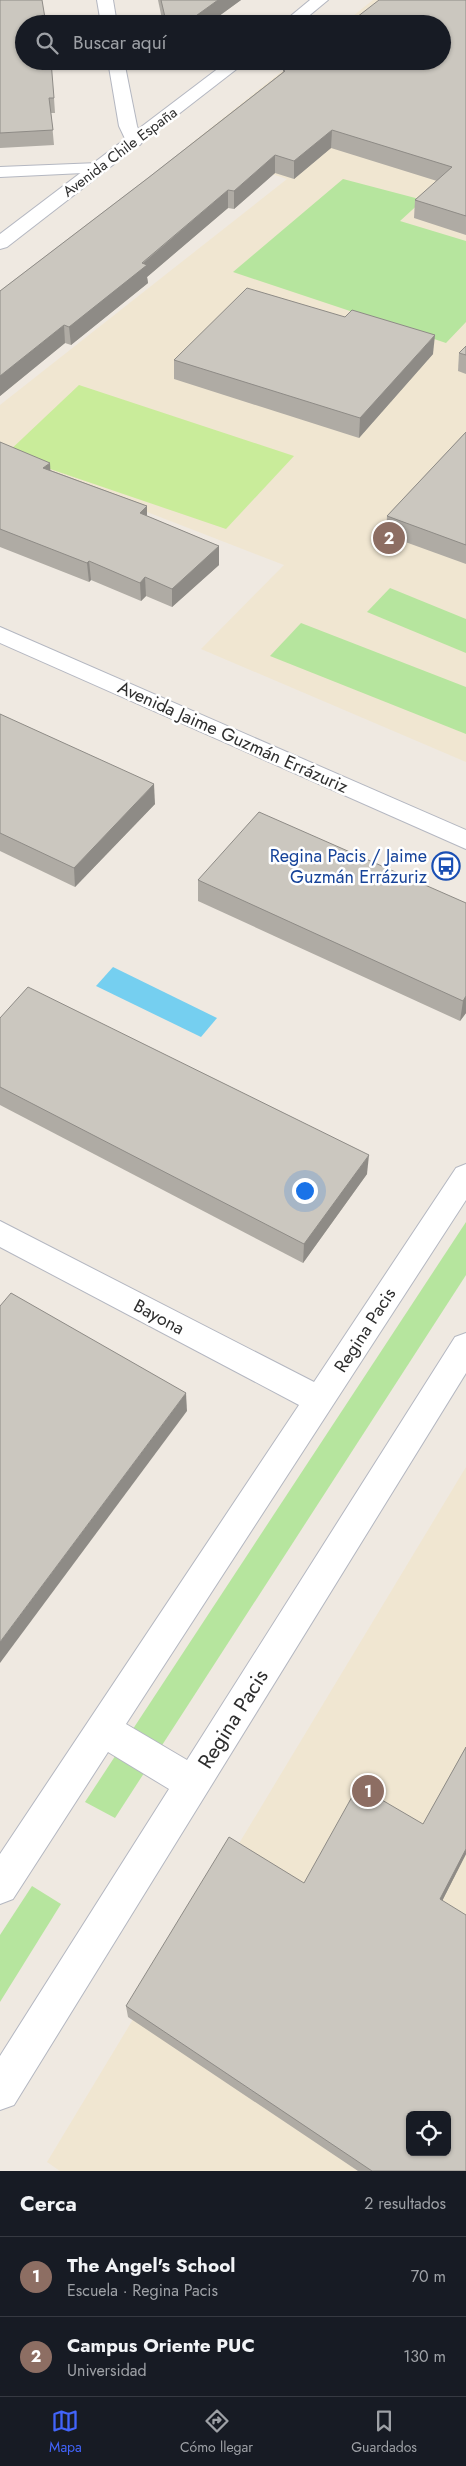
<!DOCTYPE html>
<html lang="es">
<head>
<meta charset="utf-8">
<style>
  :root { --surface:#171b24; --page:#20242c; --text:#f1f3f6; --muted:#9ea1a6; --line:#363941; --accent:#4264fb }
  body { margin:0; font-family:Jost,sans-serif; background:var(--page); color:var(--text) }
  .controls { position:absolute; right:15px; bottom:15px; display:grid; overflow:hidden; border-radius:8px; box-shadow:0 1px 4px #0004 }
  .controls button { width:45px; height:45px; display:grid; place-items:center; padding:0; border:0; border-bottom:1px solid var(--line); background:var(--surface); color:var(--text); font:25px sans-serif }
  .you { position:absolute; left:304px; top:1190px; width:18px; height:18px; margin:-12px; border:4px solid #fff; border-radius:50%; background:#1a73e8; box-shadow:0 0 0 8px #1a73e833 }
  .badge { display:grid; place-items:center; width:32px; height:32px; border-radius:50%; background:var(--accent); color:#fff; font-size:16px; font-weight:700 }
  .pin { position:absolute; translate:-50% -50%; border:2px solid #fff; box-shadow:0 1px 5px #0006 }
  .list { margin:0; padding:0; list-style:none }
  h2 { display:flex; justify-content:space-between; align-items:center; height:65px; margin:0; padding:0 20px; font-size:21px }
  h2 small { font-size:16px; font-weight:400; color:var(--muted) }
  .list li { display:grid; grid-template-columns:32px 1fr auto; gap:15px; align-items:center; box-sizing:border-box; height:80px; padding:0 20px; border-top:1px solid var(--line) }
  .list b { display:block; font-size:19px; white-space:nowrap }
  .list p { margin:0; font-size:16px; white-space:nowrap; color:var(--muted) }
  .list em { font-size:16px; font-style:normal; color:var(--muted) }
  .icon { flex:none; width:28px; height:28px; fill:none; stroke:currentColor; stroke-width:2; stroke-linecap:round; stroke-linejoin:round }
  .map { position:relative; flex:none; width:466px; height:2171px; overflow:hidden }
  .search { position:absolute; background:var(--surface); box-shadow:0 1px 4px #0004; left:15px; right:15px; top:15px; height:55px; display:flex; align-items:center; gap:12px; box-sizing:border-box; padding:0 18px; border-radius:28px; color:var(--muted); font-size:19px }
  .sheet { height:225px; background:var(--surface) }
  nav { display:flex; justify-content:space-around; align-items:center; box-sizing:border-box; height:70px; border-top:1px solid var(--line); background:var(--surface); font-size:14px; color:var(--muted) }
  nav a { display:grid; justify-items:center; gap:2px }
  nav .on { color:var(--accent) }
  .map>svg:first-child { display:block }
  .education { fill:#f0e6d1; fill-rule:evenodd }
  .green { fill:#b6e59e }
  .pitch { fill:#c9ec9a }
  .water { fill:#75cff0 }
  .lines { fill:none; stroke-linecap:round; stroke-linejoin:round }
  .street-casing { stroke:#b4b7c1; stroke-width:2 }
  .secondary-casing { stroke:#b4b7c1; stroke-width:2 }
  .street { fill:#fff; fill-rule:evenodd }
  .secondary { fill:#fff; fill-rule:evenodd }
  .wall { fill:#afaba4 }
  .shaded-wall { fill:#8e8b86 }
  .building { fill:#cbc7bf; stroke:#8e8b86; fill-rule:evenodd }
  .labels { text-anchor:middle; stroke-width:5; stroke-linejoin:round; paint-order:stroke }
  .far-street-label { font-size:15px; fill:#2e2e2e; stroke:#fff }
  .street-label { font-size:18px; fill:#2e2e2e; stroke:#fff }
  .transit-label { font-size:18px; fill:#164399; stroke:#fff; text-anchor:end }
  .near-street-label { font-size:21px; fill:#2e2e2e; stroke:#fff }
</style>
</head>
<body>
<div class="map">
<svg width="466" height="2171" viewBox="0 0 466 2171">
  <rect width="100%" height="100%" fill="#efe9e1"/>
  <g class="education">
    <polygon points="373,0 466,0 466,762 201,649 284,565 0,455 0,405 287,179 188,146 295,61 442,61 442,24 343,24"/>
    <path d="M466,1467V2171H60L47,2162ZM410,2115H447V2152H410Z"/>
  </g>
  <g class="green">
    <polygon points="343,179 423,200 400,221 466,241 466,322 446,343 233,272"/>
    <polygon points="390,588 466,619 466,653 367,612"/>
    <polygon points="301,623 466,687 466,734 270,656"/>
    <polygon points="466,1222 466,1275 115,1818 85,1802"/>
    <polygon points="32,1886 61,1904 0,2002 0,1935"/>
  </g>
  <polygon class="pitch" points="79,385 294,456 226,529 6,454"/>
  <polygon class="water" points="113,967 217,1018 201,1037 96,986"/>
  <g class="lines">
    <g class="street-casing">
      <g id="street">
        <polygon points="97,0 113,0 117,24 101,24"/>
        <polygon points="108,61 124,61 137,126 143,141 140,145 128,145 119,126"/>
        <polygon points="98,163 104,164 107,168 104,172 0,177 0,167"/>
        <polygon points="466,1164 466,1200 126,1724 187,1760 455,1337 466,1333 466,1373 14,2105 0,2110 0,2056 169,1789 108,1752 13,1899 0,1904 0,1854 299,1405 0,1247 0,1221 314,1382 456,1168"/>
      </g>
    </g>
    <g class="secondary-casing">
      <g id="secondary">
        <polygon points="310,0 328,0 299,24 281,24"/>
        <polygon points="228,61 247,61 7,247 0,249 0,234"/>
        <polygon points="0,627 466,830 466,849 0,643"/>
      </g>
    </g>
    <use href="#street" class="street"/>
    <use href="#secondary" class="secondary"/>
  </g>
  <g class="wall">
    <polygon points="0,0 54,98 55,113 51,113 54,145 0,148"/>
    <polygon points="158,0 241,0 208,24 163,24"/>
    <polygon points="466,0 466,235 414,218 415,200 437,181 331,148 294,179 275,173 234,209 228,208 147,277 148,283 71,345 65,343 0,396 0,291 148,178 283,72 283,70"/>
    <polygon points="459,353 466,355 466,374 458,371"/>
    <polygon points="433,354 359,438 174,379 174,360"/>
    <polygon points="466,432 466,564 386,535 387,516"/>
    <polygon points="0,442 50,470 147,506 147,516 219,546 219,565 172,607 146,596 141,601 91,580 89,582 0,547"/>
    <polygon points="0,714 155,804 75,887 0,851"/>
    <polygon points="198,880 466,903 466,1013 460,1021 198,901"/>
    <polygon points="0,1018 367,1174 303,1263 0,1105"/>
    <polygon points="466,1747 466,1854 442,1901 466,2171 358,2171 128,2017 126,2006 304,1883 423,1824"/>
  </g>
  <g class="shaded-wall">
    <polygon points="218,0 241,0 208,24 186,24 186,23"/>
    <polygon points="332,130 331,148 294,179 294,161"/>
    <polygon points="275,155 275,173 234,209 234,191"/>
    <polygon points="228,190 228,208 147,277 148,283 71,345 69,327"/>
    <polygon points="64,325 65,343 0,396 0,376"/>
    <polygon points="435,335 433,354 359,438 360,418"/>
    <polygon points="50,463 51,481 43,468"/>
    <polygon points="147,506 147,525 140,513"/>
    <polygon points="219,546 219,565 172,607 172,589"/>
    <polygon points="89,561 91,580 89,582 87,563"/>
    <polygon points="145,577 146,596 141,601 140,583"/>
    <polygon points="154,784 155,804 75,887 74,868"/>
    <polygon points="466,996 466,1013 460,1021 463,1001"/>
    <polygon points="369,1155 367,1174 303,1263 304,1244"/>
    <polygon points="186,1393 187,1411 0,1663 0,1642"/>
    <polygon points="466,1849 466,1854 437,1911 440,1899"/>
  </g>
  <g class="building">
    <polygon points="0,0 42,0 46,24 24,24 24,61 51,61 54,98 49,98 53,130 0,133"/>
    <polygon points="161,0 218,0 186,23 165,17"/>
    <polygon points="379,0 466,0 466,216 415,200 452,167 332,130 294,161 275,155 234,191 228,190 142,263 147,265 69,327 64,325 0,376 0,291 148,178 285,71 283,70 295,61 442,61 442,24 348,24"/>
    <polygon points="247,288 345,317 352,310 435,335 360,418 174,360"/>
    <polygon points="466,346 466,355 459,353"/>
    <polygon points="466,432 466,545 387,516"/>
    <polygon points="0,442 50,463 43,468 147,506 140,513 219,546 172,589 145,577 140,583 89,561 87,563 0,529"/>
    <polygon points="0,714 154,784 74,868 0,833"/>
    <polygon points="259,812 466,903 466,996 463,1001 198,880"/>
    <polygon points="28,987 369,1155 304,1244 0,1087 0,1018"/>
    <polygon points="11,1293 186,1393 0,1642 0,1306"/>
    <path d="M466,1747V1849L440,1899L466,1915V2171H372L126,2006L229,1837L304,1883L358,1786L423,1824ZM410,2115H447V2152H410Z"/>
  </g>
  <defs>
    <g id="bus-ring" transform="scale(1.4375)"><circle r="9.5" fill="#fff" stroke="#1a4fb4" stroke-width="1.5"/><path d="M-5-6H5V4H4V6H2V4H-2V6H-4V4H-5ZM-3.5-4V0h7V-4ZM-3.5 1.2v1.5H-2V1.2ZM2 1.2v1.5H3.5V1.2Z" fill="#1a4fb4"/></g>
  </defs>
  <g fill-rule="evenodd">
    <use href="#bus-ring" x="446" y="866"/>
  </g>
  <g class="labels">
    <g class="far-street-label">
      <text transform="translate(120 152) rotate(-37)" y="5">Avenida Chile España</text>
    </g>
    <g class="street-label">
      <text transform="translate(233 737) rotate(24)" y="6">Avenida Jaime Guzmán Errázuriz</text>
      <text transform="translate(159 1317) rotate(28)" y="6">Bayona</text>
      <text transform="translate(365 1330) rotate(-57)" y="6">Regina Pacis</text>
    </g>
    <g class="transit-label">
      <text x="427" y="862">Regina Pacis / Jaime<tspan x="427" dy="21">Guzmán Errázuriz</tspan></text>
    </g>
    <g class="near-street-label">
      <text transform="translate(233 1719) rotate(-58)" y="7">Regina Pacis</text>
    </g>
  </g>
</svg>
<div class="controls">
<button><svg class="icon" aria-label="locate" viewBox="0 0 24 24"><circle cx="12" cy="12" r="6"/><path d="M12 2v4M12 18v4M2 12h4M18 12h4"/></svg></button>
</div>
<div class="you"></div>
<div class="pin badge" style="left:368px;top:1791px;background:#8d6e63">1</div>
<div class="pin badge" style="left:389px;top:538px;background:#8d6e63">2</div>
<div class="search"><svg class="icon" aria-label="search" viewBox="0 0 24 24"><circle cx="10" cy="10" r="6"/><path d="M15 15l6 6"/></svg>Buscar aquí</div>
</div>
<section class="sheet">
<h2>Cerca<small>2 resultados</small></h2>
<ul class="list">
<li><span class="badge" style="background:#8d6e63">1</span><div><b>The Angel's School</b><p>Escuela · Regina Pacis</p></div><em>70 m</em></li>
<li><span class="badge" style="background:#8d6e63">2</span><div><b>Campus Oriente PUC</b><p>Universidad</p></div><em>130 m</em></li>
</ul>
</section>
<nav>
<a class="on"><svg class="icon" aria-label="map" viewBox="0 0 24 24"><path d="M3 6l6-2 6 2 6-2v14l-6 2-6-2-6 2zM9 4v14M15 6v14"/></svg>Mapa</a>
<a><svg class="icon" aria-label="directions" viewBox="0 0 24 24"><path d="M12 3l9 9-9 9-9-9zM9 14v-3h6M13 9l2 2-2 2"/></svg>Cómo llegar</a>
<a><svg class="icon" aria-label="saved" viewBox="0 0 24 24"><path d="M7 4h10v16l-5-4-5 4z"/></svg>Guardados</a>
</nav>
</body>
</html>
